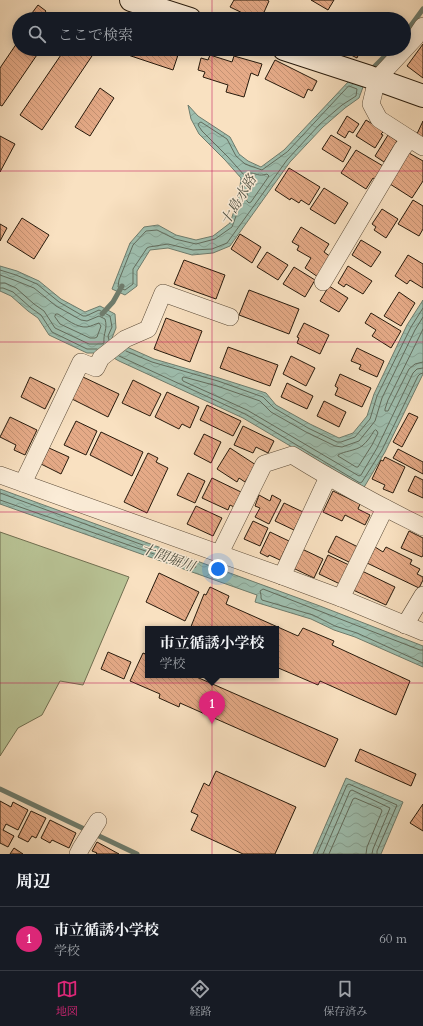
<!DOCTYPE html>
<html lang="ja">
<head>
<meta charset="utf-8">
<style>
  :root { --surface:#171b24; --page:#242831; --text:#f1f3f6; --muted:#9ea1a6; --line:#363941; --accent:#db2777 }
  body { margin:0; font-family:Cardo,"Noto Serif JP",serif; background:var(--page); color:var(--text) }
  .you { position:absolute; left:218px; top:569px; width:14px; height:14px; margin:-10px; border:3px solid #fff; border-radius:50%; background:#1a73e8; box-shadow:0 0 0 6px #1a73e833 }
  .badge { display:grid; place-items:center; width:26px; height:26px; border-radius:50%; background:var(--accent); color:#fff; font-size:13px; font-weight:700 }
  .pin { position:absolute; translate:-50% -33px; filter:drop-shadow(0 1px 2px #0008) }
  .pin::after { content:''; position:absolute; top:21px; width:14px; height:12px; background:inherit; clip-path:polygon(0 0,100% 0,50% 100%) }
  .popup { position:absolute; left:145px; top:626px; width:134px; height:52px; box-sizing:border-box; display:grid; place-content:center; border-radius:0px; background:var(--surface); filter:drop-shadow(0 1px 3px #0005); font-size:13px; white-space:nowrap; color:var(--muted) }
  .popup b { font-size:15px; color:var(--text) }
  .popup::after { content:''; position:absolute; left:50%; top:100%; margin-left:-8px; border:8px solid transparent; border-top-color:var(--surface) }
  .list { margin:0; padding:0; list-style:none }
  h2 { display:flex; justify-content:space-between; align-items:center; height:52px; margin:0; padding:0 16px; font-size:17px }
  h2 small { font-size:13px; font-weight:400; color:var(--muted) }
  .list li { display:grid; grid-template-columns:26px 1fr auto; gap:12px; align-items:center; box-sizing:border-box; height:64px; padding:0 16px; border-top:1px solid var(--line) }
  .list b { display:block; font-size:15px; white-space:nowrap }
  .list p { margin:0; font-size:13px; white-space:nowrap; color:var(--muted) }
  .list em { font-size:13px; font-style:normal; color:var(--muted) }
  .icon { flex:none; width:22px; height:22px; fill:none; stroke:currentColor; stroke-width:2; stroke-linecap:round; stroke-linejoin:round }
  .map { position:relative; flex:none; width:423px; height:854px; overflow:hidden }
  .search { position:absolute; background:var(--surface); box-shadow:0 2px 10px #0003; left:12px; right:12px; top:12px; height:44px; display:flex; align-items:center; gap:10px; box-sizing:border-box; padding:0 14px; border-radius:22px; color:var(--muted); font-size:15px }
  .sheet { height:116px; background:var(--surface) }
  nav { display:flex; justify-content:space-around; align-items:center; box-sizing:border-box; height:56px; border-top:1px solid var(--line); background:var(--surface); font-size:11px; color:var(--muted) }
  nav a { display:grid; justify-items:center; gap:2px }
  nav .on { color:var(--accent) }
  .map>svg:first-child { display:block }
  .grass { fill:#b9c496; stroke:#706f51 }
  .water { fill:url(#water-waves); stroke:#6e7c6d }
  .lines { fill:none; stroke-linecap:round; stroke-linejoin:round }
  .shore { stroke:#626c5d; stroke-width:1 }
  .stream { stroke:#6e7c6d; stroke-width:5 }
  .building { fill:url(#building-back-hatch); stroke:#271a0c }
  .street-casing { stroke:#5c4c39; stroke-width:18 }
  .secondary-casing { stroke:#271a0c; stroke-width:24 }
  .street { stroke:#fbecd7; stroke-width:17 }
  .secondary { stroke:#fbecd7; stroke-width:22 }
  .grid { fill:none; stroke:#c2185b; stroke-width:1; stroke-opacity:0.55 }
  .labels { text-anchor:middle; stroke-width:3; stroke-linejoin:round; paint-order:stroke }
  .water-label { font-size:14px; font-style:italic; fill:#515345; stroke:#fbecd7 }
</style>
</head>
<body>
<div class="map">
<svg width="423" height="854" viewBox="0 0 423 854">
  <defs>
    <pattern id="water-waves" width="16" height="10" patternUnits="userSpaceOnUse"><rect width="16" height="10" fill="#9ebeae"/><path d="M0 5q4-4 8 0t8 0" fill="none" stroke="#88a394"/></pattern>
    <pattern id="building-back-hatch" width="6" height="6" patternUnits="userSpaceOnUse"><rect width="6" height="6" fill="#e5aa87"/><path d="M-1 5l2 2M0 0l6 6M5-1l2 2" fill="none" stroke="#c49273"/></pattern>
  </defs>
  <rect width="100%" height="100%" fill="#f9e1c1"/>
  <filter id="stains"><feTurbulence type="fractalNoise" baseFrequency=".005" numOctaves="4"/><feColorMatrix values="0 0 0 0 .2 0 0 0 0 .09 0 0 0 0 .02 0 0 0 .5 -.17"/></filter>
  <radialGradient id="worn" r=".72"><stop offset=".6" stop-color="#630" stop-opacity="0"/><stop offset="1" stop-color="#630" stop-opacity=".3"/></radialGradient>
  <polygon class="grass" points="0,532 129,577 83,685 60,681 42,715 18,728 0,756"/>
  <g class="water">
    <polygon points="349,81 363,87 359,98 345,108 323,127 290,162 230,246 213,253 192,255 168,248 150,250 137,271 137,286 125,295 112,289 130,243 144,227 158,225 176,235 196,240 213,236 230,223 239,196 241,178 225,160 199,134 191,119 188,105 198,116 230,137 239,154 248,161 261,167 284,150"/>
    <polygon points="0,266 17,271 39,281 61,299 85,312 100,306 115,314 116,328 112,338 127,347 154,359 219,378 266,393 276,405 310,424 339,438 353,433 367,416 374,394 407,325 423,300 423,374 385,452 363,489 243,418 119,361 105,353 87,353 49,335 38,318 28,311 11,296 0,291"/>
    <polygon points="0,489 320,606 423,646 423,667 355,637 334,630 311,619 255,602 257,595 0,504"/>
    <polygon points="346,778 403,802 381,854 313,854"/>
  </g>
  <g class="lines">
    <g class="shore">
      <polygon points="349,86 357,89 356,96 342,105 320,124 287,160 227,243 212,249 193,250 168,244 149,247 147,248 133,269 133,284 125,290 118,287 119,280 133,245 146,231 157,230 175,239 196,244 215,239 232,227 243,197 245,176 228,157 202,131 198,125 199,123 201,122 227,139 236,156 245,164 262,170 287,152"/>
      <path d="M250,173C257,173 258,177 267,174L269,176L251,202L249,203L247,201Z"/>
      <polyline points="0,270 16,275 37,284 59,302 83,316 86,316 99,310 110,316 112,327 108,336 109,340"/>
      <path d="M0,275L14,280L34,288L56,306L81,320L87,321L99,316L105,319C108,329 103,333 104,343L102,344H89L55,328L44,311L34,304L16,288L5,283H0"/>
      <polyline points="0,288 3,288 13,292 31,308 41,315 52,332 87,349 97,349"/>
      <path d="M56,314H58C66,319 77,328 87,327C92,326 95,324 99,323L101,326L97,337L95,338H90L60,324L55,317Z"/>
      <polyline points="423,317 415,330 382,398 375,421 359,441 342,447 335,446 306,432 271,412 260,401 217,386 184,377 183,377 182,379 183,381 247,410 359,476 361,475 377,448 413,373 417,369 423,368"/>
      <polyline points="423,329 388,400 385,409 385,411 388,411 409,369 415,364 423,362"/>
      <polyline points="126,351 152,362 218,381 263,397 274,408 308,428 337,442 341,442 355,437 370,419 377,396 411,327 423,308"/>
      <polyline points="119,356 245,414 360,483 362,482 382,450 418,376 420,374 423,373"/>
      <path d="M376,430L377,431L378,433L372,445L358,467H356L338,456V455C344,451 355,451 362,446C367,442 371,436 374,431Z"/>
      <polyline points="0,493 195,564 196,567 194,568 0,500"/>
      <polyline points="423,650 420,650 263,589 260,591 261,595 261,598 262,600 313,615 335,626 357,633 423,663"/>
      <polyline points="317,854 347,785 349,784 397,805 377,851 377,854"/>
      <polyline points="323,854 350,791 352,790 390,808 373,849 372,854"/>
      <polyline points="329,854 353,799 355,798 381,809 382,811 367,847 366,854"/>
    </g>
    <g class="stream">
      <polyline points="404,35 423,9"/>
      <polyline points="373,68 392,49"/>
      <polyline points="102,314 113,302 122,286"/>
      <polyline points="0,789 137,854"/>
    </g>
  </g>
  <g class="building">
    <polygon points="234,0 267,0 269,1 261,19 255,19 230,7"/>
    <polygon points="311,0 334,0 328,10"/>
    <polygon points="38,5 46,11 40,19 34,19 36,16 32,13"/>
    <polygon points="19,40 19,49 41,49 2,106 0,105 0,68"/>
    <polygon points="423,44 423,78 407,66"/>
    <polygon points="65,49 88,49 94,53 42,130 20,115"/>
    <polygon points="130,49 180,49 173,70 128,55"/>
    <polygon points="339,49 361,49 357,58"/>
    <polygon points="210,55 232,62 234,56 262,64 258,76 251,73 244,97 226,92 228,85 203,77 205,72 198,70 201,58 208,60"/>
    <polygon points="275,60 317,81 312,91 308,89 304,98 265,79"/>
    <polygon points="100,88 114,98 90,136 75,127"/>
    <polygon points="347,116 359,124 353,133 349,131 345,138 337,133"/>
    <polygon points="366,120 384,131 381,134 383,135 375,148 356,136"/>
    <polygon points="423,121 423,140 416,136"/>
    <polygon points="331,135 351,147 343,162 322,149"/>
    <polygon points="388,135 397,141 384,162 375,156"/>
    <polygon points="0,136 15,144 0,172"/>
    <polygon points="356,150 383,166 375,179 373,178 366,189 341,173"/>
    <polygon points="409,153 423,161 423,181 412,198 390,184"/>
    <polygon points="289,168 320,187 309,205 301,200 299,203 291,198 290,200 275,190"/>
    <polygon points="324,188 348,203 335,224 310,209"/>
    <polygon points="413,200 423,206 423,229 419,236 398,224"/>
    <polygon points="382,209 398,219 386,238 374,230 376,227 372,224"/>
    <polygon points="22,218 49,235 34,259 7,242"/>
    <polygon points="0,224 7,228 0,241"/>
    <polygon points="301,227 329,244 324,252 331,257 318,277 305,268 311,258 297,250 299,246 292,242"/>
    <polygon points="240,234 261,247 252,263 231,249"/>
    <polygon points="361,240 381,252 371,267 352,255"/>
    <polygon points="267,252 288,265 278,280 257,267"/>
    <polygon points="408,255 423,264 423,288 410,280 407,284 395,276"/>
    <polygon points="184,260 225,275 216,299 174,284"/>
    <polygon points="348,266 372,281 363,294 346,284 344,287 338,283"/>
    <polygon points="294,267 315,280 305,297 283,284"/>
    <polygon points="329,286 348,298 339,312 320,301"/>
    <polygon points="249,290 299,309 289,334 239,315"/>
    <polygon points="399,292 415,303 401,326 384,316"/>
    <polygon points="371,313 401,331 391,348 372,336 376,330 365,323"/>
    <polygon points="166,318 202,331 190,362 154,349"/>
    <polygon points="304,323 329,335 320,354 297,343 299,338 297,337"/>
    <polygon points="228,347 278,365 270,386 220,368"/>
    <polygon points="357,348 384,361 377,377 359,369 361,365 351,361"/>
    <polygon points="291,356 315,368 306,386 283,374"/>
    <polygon points="340,374 371,388 362,407 335,395 338,388 335,386"/>
    <polygon points="30,377 55,389 45,409 21,397"/>
    <polygon points="83,377 119,394 108,417 72,399"/>
    <polygon points="133,380 161,394 150,416 122,403"/>
    <polygon points="287,383 313,396 307,409 281,397"/>
    <polygon points="167,392 199,407 190,428 182,424 179,429 155,417"/>
    <polygon points="324,401 346,412 339,427 317,416"/>
    <polygon points="207,405 241,421 233,436 200,420"/>
    <polygon points="409,413 418,417 402,447 393,442"/>
    <polygon points="10,417 37,430 25,455 14,450 16,445 0,437"/>
    <polygon points="76,421 97,431 86,455 64,445"/>
    <polygon points="243,426 274,441 268,453 256,447 253,453 234,445"/>
    <polygon points="101,432 143,452 132,476 90,455"/>
    <polygon points="204,434 221,442 211,463 194,454"/>
    <polygon points="49,448 69,457 61,474 41,464"/>
    <polygon points="230,448 256,465 245,482 239,478 237,482 217,469"/>
    <polygon points="398,449 423,462 423,474 393,458"/>
    <polygon points="148,453 158,458 156,462 168,468 147,513 124,502"/>
    <polygon points="385,457 405,467 393,493 383,489 385,485 372,479 381,460 383,461"/>
    <polygon points="188,473 205,481 195,503 177,495"/>
    <polygon points="415,476 423,480 423,498 408,491"/>
    <polygon points="212,478 241,492 234,507 230,505 228,510 202,498"/>
    <polygon points="333,491 360,504 358,509 370,515 365,525 345,515 342,521 323,512"/>
    <polygon points="259,495 270,501 272,495 281,500 269,524 255,517 260,508 255,506"/>
    <polygon points="284,503 303,512 294,530 275,521"/>
    <polygon points="196,506 222,518 213,536 187,524"/>
    <polygon points="253,521 268,528 260,546 244,539"/>
    <polygon points="409,531 423,538 423,555 422,557 401,548"/>
    <polygon points="270,532 289,541 280,560 269,555 268,557 260,553"/>
    <polygon points="336,536 358,547 351,563 328,552"/>
    <polygon points="375,547 383,552 386,547 412,560 410,564 420,569 417,574 423,577 423,580 419,588 367,563"/>
    <polygon points="302,549 323,559 314,578 293,568"/>
    <polygon points="328,555 349,565 340,584 319,574"/>
    <polygon points="362,571 395,587 386,605 353,590"/>
    <polygon points="159,573 199,592 185,621 146,602"/>
    <polygon points="210,587 229,596 226,604 298,636 303,628 334,641 332,645 410,681 396,715 320,681 318,685 276,667 276,629 190,629 204,594 206,595"/>
    <polygon points="108,652 131,662 124,679 101,669"/>
    <polygon points="143,653 148,655 148,675 192,675 338,739 325,767 180,703 179,707 159,698 160,694 130,681"/>
    <polygon points="360,749 416,774 411,786 355,761"/>
    <polygon points="216,771 296,807 275,854 243,854 191,830 198,815 191,812 204,783 209,786"/>
    <polygon points="0,801 11,807 13,802 28,810 18,830 6,824 3,830 14,836 8,847 0,843"/>
    <polygon points="423,804 423,831 410,823"/>
    <polygon points="31,811 46,818 36,838 32,836 28,842 18,837"/>
    <polygon points="50,820 76,833 69,848 52,840 50,843 41,838"/>
    <polygon points="97,842 119,854 96,854 97,853 92,851"/>
    <polygon points="14,848 23,854 10,854"/>
  </g>
  <g class="lines">
    <g class="street-casing">
      <g id="street">
        <polyline points="410,139 423,147"/>
        <polyline points="323,282 402,149 410,139 379,119 371,104 377,79 415,38 423,26"/>
        <polyline points="0,475 282,576 341,598 423,632"/>
        <polyline points="23,483 81,362 96,368 101,358 125,339 148,329 163,293 230,317"/>
        <path d="M220,553L264,464L292,455C334,481 378,505 423,527"/>
        <polyline points="282,576 328,477"/>
        <polyline points="341,598 385,508"/>
        <polyline points="405,625 423,595"/>
        <polyline points="78,854 81,848 98,821"/>
      </g>
    </g>
    <g class="secondary-casing">
      <g id="secondary">
        <polyline points="131,0 190,19"/>
        <polyline points="284,49 370,77 423,96"/>
      </g>
    </g>
    <use href="#street" class="street"/>
    <use href="#secondary" class="secondary"/>
  </g>
  <path class="grid" d="M212,0V19M212,49V854M0,171H423M0,342H423M0,512H423M0,683H423"/>
  <g class="labels">
    <g class="water-label">
      <text transform="translate(238 200) rotate(-59)" y="5">十島水路</text>
      <text transform="translate(168 557) rotate(20)" y="5">十間堀川</text>
    </g>
  </g>
  <rect width="100%" height="100%" filter="url(#stains)"/>
  <rect width="100%" height="100%" fill="url(#worn)"/>
</svg>
<div class="you"></div>
<div class="pin badge" style="left:212px;top:724px">1</div>
<div class="popup"><b>市立循誘小学校</b>学校</div>
<div class="search"><svg class="icon" aria-label="search" viewBox="0 0 24 24"><circle cx="10" cy="10" r="6"/><path d="M15 15l6 6"/></svg>ここで検索</div>
</div>
<section class="sheet">
<h2>周辺<small></small></h2>
<ul class="list">
<li><span class="badge">1</span><div><b>市立循誘小学校</b><p>学校</p></div><em>60 m</em></li>
</ul>
</section>
<nav>
<a class="on"><svg class="icon" aria-label="map" viewBox="0 0 24 24"><path d="M3 6l6-2 6 2 6-2v14l-6 2-6-2-6 2zM9 4v14M15 6v14"/></svg>地図</a>
<a><svg class="icon" aria-label="directions" viewBox="0 0 24 24"><path d="M12 3l9 9-9 9-9-9zM9 14v-3h6M13 9l2 2-2 2"/></svg>経路</a>
<a><svg class="icon" aria-label="saved" viewBox="0 0 24 24"><path d="M7 4h10v16l-5-4-5 4z"/></svg>保存済み</a>
</nav>
</body>
</html>
